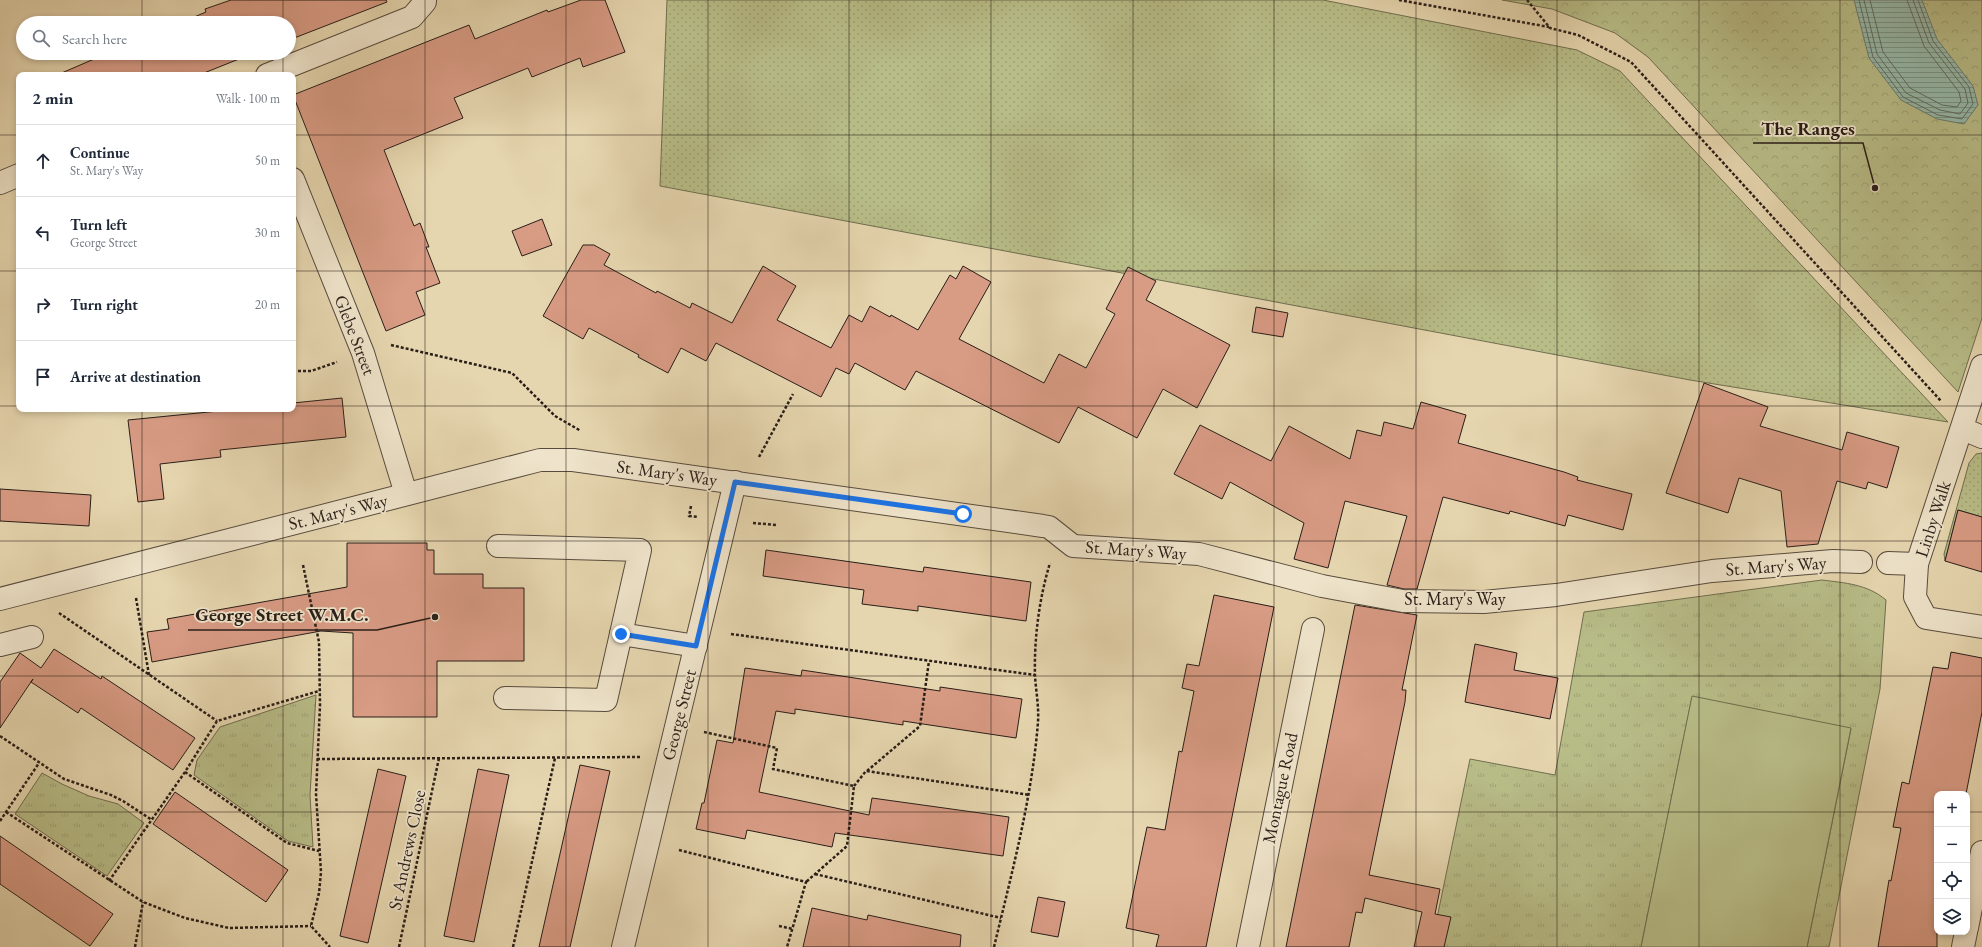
<!DOCTYPE html>
<html lang="en">
<head>
<meta charset="utf-8">
<style>
  :root { --surface:#fff; --page:#f2f2f3; --text:#1f2937; --muted:#747a83; --line:#e0e1e3 }
  body { margin:0; font-family:"EB Garamond",serif; background:var(--page); color:var(--text) }
  .controls { position:absolute; right:12px; bottom:12px; display:grid; overflow:hidden; border-radius:8px; box-shadow:0 2px 6px #0003 }
  .controls button { width:36px; height:36px; display:grid; place-items:center; padding:0; border:0; border-bottom:1px solid var(--line); background:var(--surface); color:var(--text); font:20px sans-serif }
  .stop { position:absolute; width:12px; height:12px; margin:-9px; border:3px solid #1a73e8; border-radius:50%; background:#fff }
  .stop.end { background:#1a73e8; border-color:#fff; box-shadow:0 1px 4px #0008 }
  .list { margin:0; padding:0; list-style:none }
  h2 { display:flex; justify-content:space-between; align-items:center; height:52px; margin:0; padding:0 16px; font-size:17px }
  h2 small { font-size:13px; font-weight:400; color:var(--muted) }
  .list li { display:grid; grid-template-columns:26px 1fr auto; gap:12px; align-items:center; box-sizing:border-box; height:72px; padding:0 16px; border-top:1px solid var(--line) }
  .list b { display:block; font-size:15px; white-space:nowrap }
  .list p { margin:0; font-size:13px; white-space:nowrap; color:var(--muted) }
  .list em { font-size:13px; font-style:normal; color:var(--muted) }
  .icon { flex:none; width:22px; height:22px; fill:none; stroke:currentColor; stroke-width:2; stroke-linecap:round; stroke-linejoin:round }
  .map { position:relative; flex:none; width:1982px; height:947px; overflow:hidden }
  .search { position:absolute; background:var(--surface); box-shadow:0 2px 6px #0003; left:16px; top:16px; width:280px; height:44px; display:flex; align-items:center; gap:10px; box-sizing:border-box; padding:0 14px; border-radius:22px; color:var(--muted); font-size:15px }
  .panel { position:absolute; background:var(--surface); box-shadow:0 2px 6px #0003; left:16px; top:72px; width:280px; height:340px; border-radius:8px }
  .map>svg:first-child { display:block }
  .grass { fill:url(#grass-tufts); stroke:#706e50 }
  .park { fill:url(#park-crowns); stroke:#706e50 }
  .garden { fill:url(#garden-dots); stroke:#706e50 }
  .pitch { fill:#b8bd88; stroke:#706e50 }
  .water { fill:url(#water-rules); stroke:#6a7b70 }
  .lines { fill:none; stroke-linecap:round; stroke-linejoin:round }
  .shore { stroke:#606c61; stroke-width:1 }
  .building { fill:#d89b84; stroke:#291e18 }
  .minor-casing { stroke:#584c3e; stroke-width:24 }
  .path { stroke:#291e18; stroke-width:2.5; stroke-dasharray:3 2; stroke-linecap:butt }
  .minor { stroke:#efe4cb; stroke-width:22 }
  .route { stroke:#1a73e8; stroke-width:5 }
  .grid { fill:none; stroke:#291e18; stroke-width:1; stroke-opacity:0.55 }
  .labels { text-anchor:middle; stroke-width:3.5; stroke-linejoin:round; paint-order:stroke }
  .street-label { font-size:18px; fill:#291e18; stroke:#efe4cb }
  .leader { fill:none; stroke:#291e18; stroke-width:1.5 }
  .callout-dot { fill:#291e18; stroke:#efe4cb; stroke-width:1.5 }
  .callout-label { font-size:19px; text-anchor:middle; font-weight:bold; fill:#291e18; stroke:#efe4cb; stroke-width:3.5; stroke-linejoin:round; paint-order:stroke }
</style>
</head>
<body>
<div class="map">
<svg width="1982" height="947" viewBox="0 0 1982 947">
  <defs>
    <pattern id="grass-tufts" width="24" height="20" patternUnits="userSpaceOnUse"><rect width="24" height="20" fill="#b8bd88"/><path d="M3 7l-1-3M5 7V3M7 7l1-3M15 17l-1-3M17 17v-4M19 17l1-3" fill="none" stroke="#9ea275"/></pattern>
    <pattern id="park-crowns" width="20" height="18" patternUnits="userSpaceOnUse"><rect width="20" height="18" fill="#b8bd88"/><path d="M2 6a3 3 0 1 1 6 0M12 15a3 3 0 1 1 6 0" fill="none" stroke="#9ea275"/></pattern>
    <pattern id="garden-dots" width="8" height="8" patternUnits="userSpaceOnUse"><rect width="8" height="8" fill="#b8bd88"/><path d="M2 2h.1M6 6h.1" fill="none" stroke="#9ea275" stroke-width="1.8" stroke-linecap="round"/></pattern>
    <pattern id="water-rules" width="6" height="5" patternUnits="userSpaceOnUse"><rect width="6" height="5" fill="#96b9aa"/><path d="M0 2.5h6" fill="none" stroke="#7a9689"/></pattern>
  </defs>
  <rect width="100%" height="100%" fill="#e6d6af"/>
  <filter id="stains"><feTurbulence type="fractalNoise" baseFrequency=".005" numOctaves="4"/><feColorMatrix values="0 0 0 0 .2 0 0 0 0 .09 0 0 0 0 .02 0 0 0 .5 -.17"/></filter>
  <radialGradient id="worn" r=".72"><stop offset=".6" stop-color="#630" stop-opacity="0"/><stop offset="1" stop-color="#630" stop-opacity=".3"/></radialGradient>
  <g class="grass">
    <path d="M1822,580C1845,583 1867,584 1886,600L1880,689L1829,947H1807L1851,729L1692,697L1641,947H1431L1470,759L1555,775L1584,612Z"/>
    <polygon points="316,695 310,795 313,847 288,841 194,775 197,760 220,727"/>
    <polygon points="42,773 62,784 89,796 118,804 144,823 107,876 15,814"/>
  </g>
  <polygon class="park" points="1502,0 1982,0 1982,318 1958,392 1648,57 1615,33 1552,9"/>
  <g class="garden">
    <polygon points="667,0 1323,0 1577,50 1620,71 1948,422 1690,380 660,186"/>
    <polygon points="1982,453 1982,517 1958,510 1945,561 1944,554 1969,463 1976,454"/>
  </g>
  <polygon class="pitch" points="1692,696 1851,728 1807,947 1641,947"/>
  <polygon class="water" points="1854,0 1922,0 1937,39 1973,86 1978,105 1964,124 1937,119 1901,100 1869,58"/>
  <g class="lines">
    <g class="shore">
      <polyline points="1859,0 1873,57 1903,97 1938,115 1962,119 1973,104 1969,87 1933,41 1918,0"/>
      <polyline points="1864,0 1877,54 1906,93 1940,110 1960,114 1968,103 1965,89 1929,43 1913,0"/>
      <polyline points="1870,0 1883,52 1910,88 1942,105 1957,107 1961,101 1959,92 1924,46 1907,0"/>
    </g>
  </g>
  <g class="building">
    <polygon points="231,0 386,0 387,2 289,40 289,23 180,23 206,12 205,9"/>
    <polygon points="581,0 605,0 625,52 583,67 580,58 532,77 528,68 454,98 463,118 384,150 414,226 420,223 429,247 426,247 440,283 416,292 425,315 386,331 293,95 469,25 475,39 547,10 548,12"/>
    <polygon points="108,53 254,53 199,75 57,75"/>
    <polygon points="542,219 552,245 522,256 512,231"/>
    <polygon points="583,245 594,245 610,254 604,265 656,293 657,291 690,308 692,303 732,323 763,266 796,286 777,320 831,348 849,315 862,322 870,306 890,317 891,315 918,330 950,275 956,279 963,266 991,282 959,339 1044,383 1059,354 1086,368 1115,314 1106,309 1128,267 1156,281 1146,300 1230,345 1197,408 1163,389 1137,438 1078,407 1059,443 916,371 905,390 855,363 849,374 836,368 821,397 716,343 706,361 681,348 668,373 638,357 639,355 589,328 583,339 543,316"/>
    <polygon points="1256,307 1288,313 1283,337 1252,332"/>
    <polygon points="1704,383 1768,407 1760,426 1842,450 1847,432 1899,447 1887,488 1868,482 1866,489 1837,481 1818,544 1787,547 1781,491 1739,478 1728,513 1666,493"/>
    <polygon points="342,398 346,437 220,450 221,457 160,464 164,499 138,502 128,420 239,409 293,409 293,403"/>
    <polygon points="1421,402 1466,415 1458,443 1564,472 1578,477 1577,480 1632,494 1623,530 1568,515 1565,526 1510,511 1509,514 1443,497 1417,589 1404,589 1387,585 1407,516 1345,501 1328,568 1294,559 1304,523 1230,482 1222,499 1174,474 1200,425 1271,461 1289,426 1350,459 1357,430 1381,436 1384,422 1413,429"/>
    <polygon points="0,489 91,495 89,526 0,521"/>
    <polygon points="1958,510 1982,517 1982,572 1945,561"/>
    <polygon points="347,543 427,543 427,550 434,550 434,574 483,574 483,588 524,588 524,661 437,661 437,717 353,717 353,633 321,631 152,662 147,632 169,629 167,619 347,587"/>
    <polygon points="766,550 923,572 924,567 1031,582 1026,621 918,606 918,611 862,604 864,590 763,576"/>
    <polygon points="1214,595 1274,607 1206,947 1156,947 1159,935 1126,928 1147,827 1165,830 1179,751 1182,752 1194,691 1182,688 1187,664 1199,666"/>
    <polygon points="1355,605 1417,615 1402,690 1406,690 1405,702 1369,875 1440,889 1435,914 1451,917 1444,947 1414,947 1422,912 1365,898 1362,913 1356,912 1349,947 1286,947"/>
    <polygon points="1475,644 1517,653 1514,670 1558,678 1550,719 1465,702"/>
    <polygon points="54,649 101,679 102,676 195,738 173,770 81,708 78,713 31,682 33,679 0,728 0,682 20,653 41,668"/>
    <polygon points="1951,652 1982,658 1982,712 1966,794 1937,794 1937,947 1878,947 1889,880 1891,881 1901,828 1893,827 1902,782 1909,784 1933,667 1948,669"/>
    <polygon points="745,668 801,676 802,670 940,691 940,687 1022,699 1016,738 903,721 903,725 795,709 795,714 776,711 759,792 869,815 872,798 1009,817 1003,856 835,833 832,847 747,830 745,839 696,829 702,803 704,803 717,740 733,743"/>
    <polygon points="580,765 610,771 570,947 539,947"/>
    <polygon points="378,769 406,776 368,943 340,936"/>
    <polygon points="478,769 509,775 474,942 444,936"/>
    <polygon points="175,792 288,870 266,902 153,824"/>
    <polygon points="0,836 113,914 90,946 0,884"/>
    <polygon points="1038,897 1065,902 1058,937 1031,932"/>
    <polygon points="812,908 867,920 868,915 961,935 960,947 803,947"/>
  </g>
  <g class="lines">
    <g class="minor-casing">
      <g id="minor">
        <polyline points="267,75 412,17 425,2 425,0"/>
        <polyline points="293,179 363,353 406,494"/>
        <polyline points="0,183 19,175"/>
        <polyline points="1982,366 1917,564 1915,597 1926,618 1982,627"/>
        <polyline points="1963,429 1982,437"/>
        <polyline points="498,546 640,550 621,634"/>
        <polyline points="1888,563 1917,564"/>
        <polyline points="0,599 540,460 573,460 1043,526 1049,527 1073,546 1199,554 1322,586 1403,601 1484,602 1556,595 1712,571 1833,561 1861,562"/>
        <polyline points="0,645 32,637"/>
        <polyline points="505,698 606,700 621,634 696,646"/>
        <polyline points="1967,928 1982,852"/>
        <polyline points="623,947 735,482"/>
        <polyline points="1248,947 1313,629"/>
        <polyline points="1963,947 1966,932"/>
      </g>
    </g>
    <g class="path">
      <polyline points="1399,0 1549,27"/>
      <polyline points="1527,0 1550,28 1578,35 1631,62 1941,401"/>
      <polyline points="391,345 512,373 555,416 581,431"/>
      <polyline points="293,371 311,371 337,362"/>
      <polyline points="759,457 793,394"/>
      <polyline points="691,506 689,516 698,517"/>
      <polyline points="753,523 777,525"/>
      <polyline points="303,565 319,642 320,705 316,794 321,872 319,893 311,926 330,947"/>
      <polyline points="136,598 149,675"/>
      <polyline points="59,613 217,721"/>
      <polyline points="731,634 1035,675"/>
      <polyline points="704,732 777,748 773,769 854,786 847,846 806,882"/>
      <polyline points="0,736 64,779 111,795 123,801 152,820"/>
      <polyline points="317,759 640,757"/>
      <polyline points="867,771 920,726 929,661"/>
      <polyline points="185,772 287,843 319,851"/>
      <polyline points="854,786 866,771 1030,795"/>
      <polyline points="6,812 143,902 185,918 229,928 311,926"/>
      <polyline points="0,821 39,763"/>
      <polyline points="679,850 806,882 787,947"/>
      <polyline points="815,874 1001,918"/>
      <polyline points="109,881 185,772 217,721 319,691"/>
      <polyline points="779,926 793,929"/>
      <polyline points="135,947 143,902"/>
      <polyline points="399,947 439,758"/>
      <polyline points="513,947 555,758"/>
      <path d="M994,947C1012,872 1032,798 1038,722C1039,707 1036,691 1035,676C1034,639 1039,599 1050,563"/>
    </g>
    <use href="#minor" class="minor"/>
  </g>
  <g class="lines">
    <polyline class="route" points="621,634 696,646 735,482 963,514"/>
  </g>
  <path class="grid" d="M142,0V23M283,0V23M425,0V947M566,0V947M708,0V947M849,0V947M991,0V947M1133,0V947M1274,0V947M1416,0V947M1557,0V947M1699,0V947M1840,0V947M142,53V75M283,53V75M0,135H19M293,135H1982M0,271H19M293,271H1982M0,406H19M293,406H1982M142,409V947M283,409V947M0,541H1982M0,676H1982M0,812H1937M1967,812H1982"/>
  <g class="labels">
    <g class="street-label">
      <text transform="translate(355 335) rotate(69)" y="6">Glebe Street</text>
      <text transform="translate(667 473) rotate(8)" y="6">St. Mary's Way</text>
      <text transform="translate(338 512) rotate(-14)" y="6">St. Mary's Way</text>
      <text transform="translate(1933 519) rotate(-72)" y="6">Linby Walk</text>
      <text transform="translate(1136 550) rotate(4)" y="6">St. Mary's Way</text>
      <text transform="translate(1776 566) rotate(-4)" y="6">St. Mary's Way</text>
      <text x="1455" y="605">St. Mary's Way</text>
      <text transform="translate(679 715) rotate(-76)" y="6">George Street</text>
      <text transform="translate(1280 788) rotate(-78)" y="6">Montague Road</text>
      <text transform="translate(407 850) rotate(-78)" y="6">St Andrews Close</text>
    </g>
  </g>
  <path class="leader" d="M1875 188L1863 143H1753M435 617L377 630H188"/>
  <g class="callout-dot">
    <circle cx="1875" cy="188" r="4"/>
    <circle cx="435" cy="617" r="4"/>
  </g>
  <g class="callout-label">
    <text x="1808" y="135">The Ranges</text>
    <text x="282" y="621">George Street W.M.C.</text>
  </g>
  <rect width="100%" height="100%" filter="url(#stains)"/>
  <rect width="100%" height="100%" fill="url(#worn)"/>
</svg>
<div class="controls">
<button>+</button>
<button>−</button>
<button><svg class="icon" aria-label="locate" viewBox="0 0 24 24"><circle cx="12" cy="12" r="6"/><path d="M12 2v4M12 18v4M2 12h4M18 12h4"/></svg></button>
<button><svg class="icon" aria-label="layers" viewBox="0 0 24 24"><path d="M12 4l9 5-9 5-9-5zM3 14l9 5 9-5"/></svg></button>
</div>
<div class="stop" style="left:963px;top:514px"></div>
<div class="stop end" style="left:621px;top:634px"></div>
<div class="search"><svg class="icon" aria-label="search" viewBox="0 0 24 24"><circle cx="10" cy="10" r="6"/><path d="M15 15l6 6"/></svg>Search here</div>
<section class="panel">
<h2>2 min<small>Walk · 100 m</small></h2>
<ul class="list">
<li><svg class="icon" aria-label="ahead" viewBox="0 0 24 24"><path d="M12 20V5M6 11l6-6 6 6"/></svg><div><b>Continue</b><p>St. Mary's Way</p></div><em>50 m</em></li>
<li><svg class="icon" aria-label="left" viewBox="0 0 24 24"><path d="M17 20v-9H6M10 6l-5 5 5 5"/></svg><div><b>Turn left</b><p>George Street</p></div><em>30 m</em></li>
<li><svg class="icon" aria-label="right" viewBox="0 0 24 24"><path d="M7 20v-9h11M14 6l5 5-5 5"/></svg><div><b>Turn right</b></div><em>20 m</em></li>
<li><svg class="icon" aria-label="arrive" viewBox="0 0 24 24"><path d="M6 21V4h12l-3 4 3 4H6"/></svg><div><b>Arrive at destination</b></div></li>
</ul>
</section>
</div>
</body>
</html>
